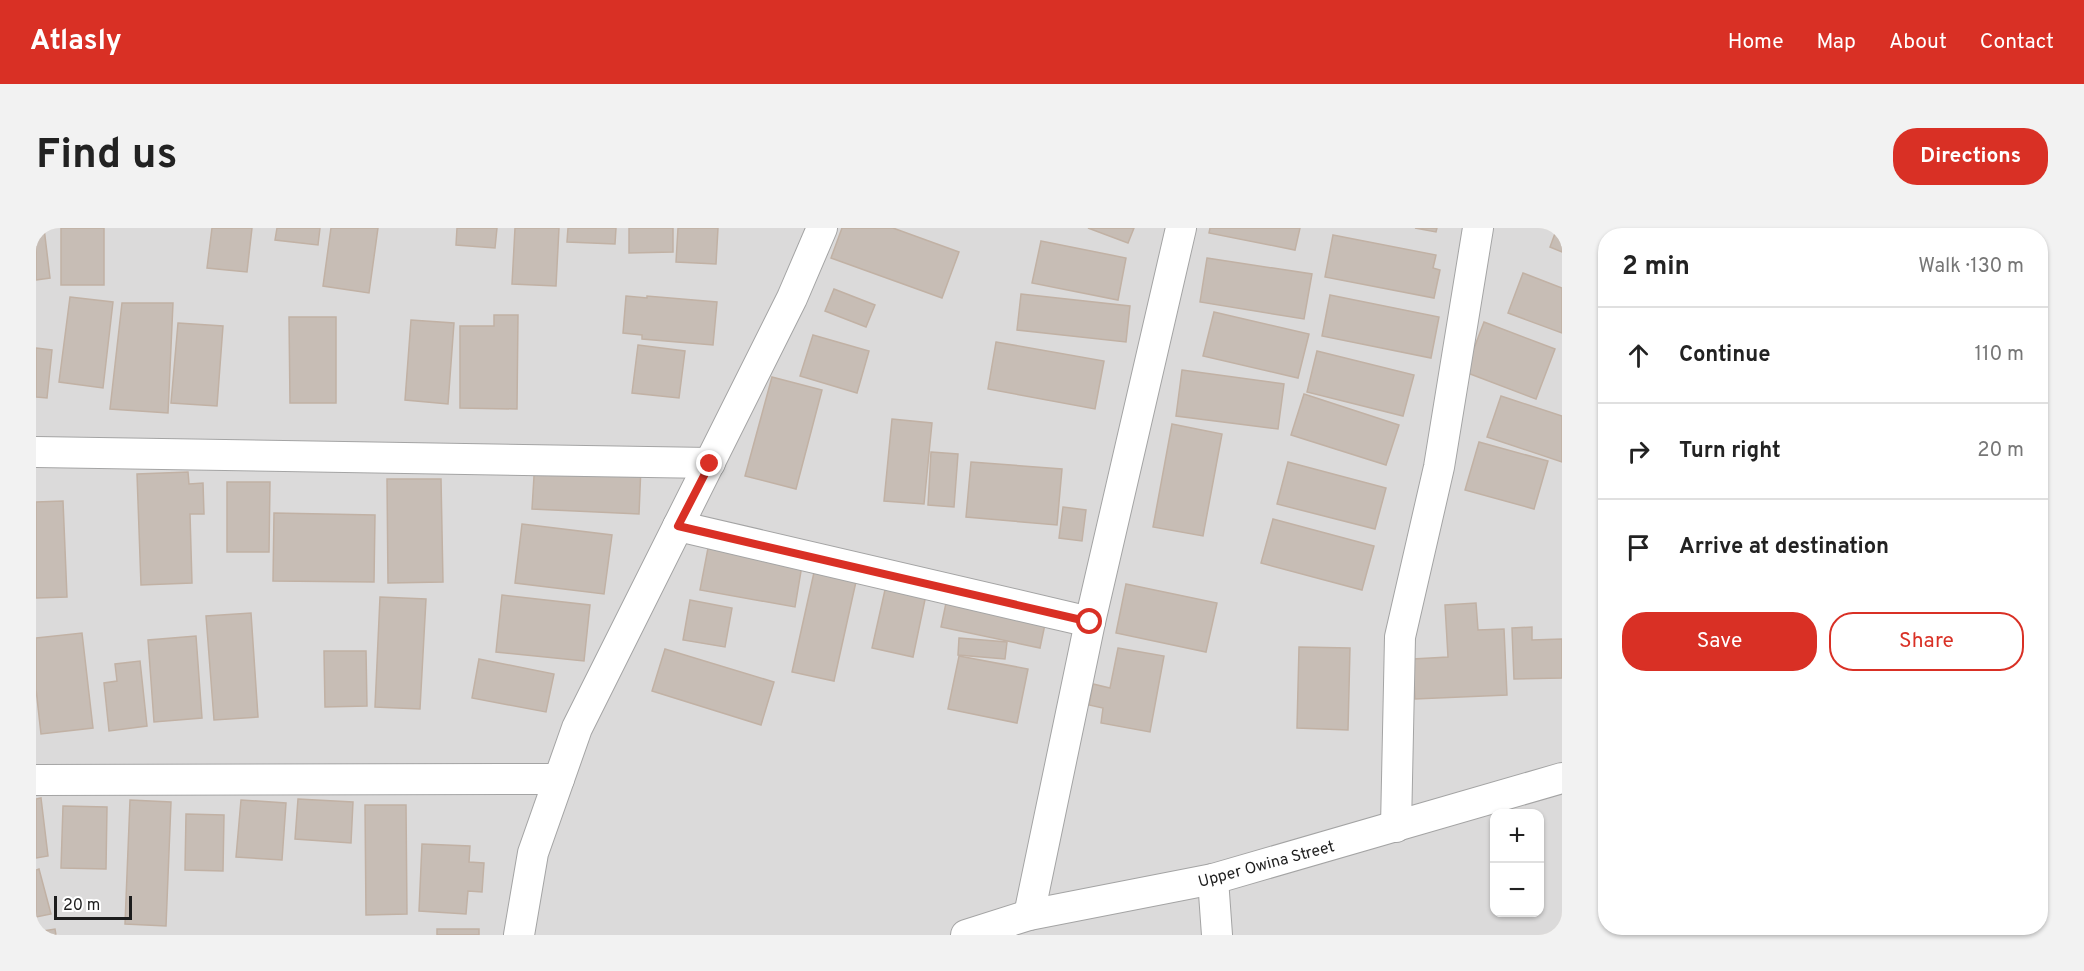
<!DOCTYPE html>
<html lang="en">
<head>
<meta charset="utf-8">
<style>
  :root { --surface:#fff; --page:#f2f2f2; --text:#222; --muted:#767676; --line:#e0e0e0; --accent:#d93025 }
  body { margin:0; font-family:Overpass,sans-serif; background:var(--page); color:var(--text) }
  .controls { position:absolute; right:18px; bottom:18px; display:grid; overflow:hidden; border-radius:12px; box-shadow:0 2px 4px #0004 }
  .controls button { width:54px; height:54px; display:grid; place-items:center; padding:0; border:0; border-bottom:2px solid var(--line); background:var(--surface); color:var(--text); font:30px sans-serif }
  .scale { position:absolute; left:18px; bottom:15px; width:78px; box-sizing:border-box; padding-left:6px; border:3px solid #1d1d1d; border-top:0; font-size:16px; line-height:21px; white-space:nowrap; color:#1d1d1d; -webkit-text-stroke:4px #fff; paint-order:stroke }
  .stop { position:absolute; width:18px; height:18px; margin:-14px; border:4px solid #d93025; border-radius:50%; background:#fff }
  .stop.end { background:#d93025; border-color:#fff; box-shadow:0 2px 6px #0008 }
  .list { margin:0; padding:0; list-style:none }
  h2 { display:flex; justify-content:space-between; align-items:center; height:78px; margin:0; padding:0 24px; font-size:26px }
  h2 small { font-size:20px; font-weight:400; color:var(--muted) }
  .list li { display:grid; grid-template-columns:39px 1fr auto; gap:18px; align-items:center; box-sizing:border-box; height:96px; padding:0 24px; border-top:2px solid var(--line) }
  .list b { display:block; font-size:22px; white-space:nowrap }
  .list em { font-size:20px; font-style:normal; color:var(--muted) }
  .actions { display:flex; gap:12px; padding:18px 24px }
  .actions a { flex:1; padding:14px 0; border:2px solid var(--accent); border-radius:24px; text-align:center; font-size:21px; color:var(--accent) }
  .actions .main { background:var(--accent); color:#fff }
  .icon { flex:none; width:33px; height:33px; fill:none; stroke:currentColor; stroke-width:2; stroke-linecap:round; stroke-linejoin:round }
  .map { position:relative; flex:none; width:1526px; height:707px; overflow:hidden; border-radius:24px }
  header { display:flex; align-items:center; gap:36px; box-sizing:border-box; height:84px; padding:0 30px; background:var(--accent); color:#fff }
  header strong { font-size:28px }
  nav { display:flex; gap:33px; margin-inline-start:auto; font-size:21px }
  .intro { display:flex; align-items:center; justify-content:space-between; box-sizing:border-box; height:144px; padding:0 36px }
  h1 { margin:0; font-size:42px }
  .button { padding:15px 27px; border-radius:24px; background:var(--accent); color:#fff; font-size:21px; font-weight:700 }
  main { display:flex; gap:36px; padding:0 36px }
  aside { flex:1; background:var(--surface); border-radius:24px; box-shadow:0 2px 4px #0004 }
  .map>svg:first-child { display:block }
  .residential { fill:#dbdada; fill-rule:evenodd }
  .building { fill:#c7bdb5; stroke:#c1b1a4; stroke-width:1.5 }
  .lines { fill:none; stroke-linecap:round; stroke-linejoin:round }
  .street-casing { stroke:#a4a4a4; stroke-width:32 }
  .street { stroke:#fff; stroke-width:30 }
  .route { stroke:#d93025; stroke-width:8 }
  .labels { text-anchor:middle; stroke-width:6; stroke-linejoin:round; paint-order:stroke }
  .street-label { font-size:16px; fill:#1d1d1d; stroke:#fff }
</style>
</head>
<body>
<header>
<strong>Atlasly</strong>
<nav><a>Home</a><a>Map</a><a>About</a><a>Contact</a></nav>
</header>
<div class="intro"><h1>Find us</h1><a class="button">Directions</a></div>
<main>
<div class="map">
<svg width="1526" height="707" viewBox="0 0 1526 707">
  <rect width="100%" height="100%" fill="#efeae2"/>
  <path class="residential" d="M0,0H1526V707H0ZM1458,586H1504V684H1458Z"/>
  <g class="building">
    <polygon points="0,0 8,0 14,50 0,52"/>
    <rect x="25" y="0" width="43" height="57"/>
    <polygon points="176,0 216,0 211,44 171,40"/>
    <polygon points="241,0 284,0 282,17 239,12"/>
    <polygon points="295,0 342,0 333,65 287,58"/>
    <polygon points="421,0 461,0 459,20 420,17"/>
    <polygon points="479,0 523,0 520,58 476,56"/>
    <polygon points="532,0 580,0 579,16 531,14"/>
    <polygon points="593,0 637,0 637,24 593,25"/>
    <polygon points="642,0 682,0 680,36 640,34"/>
    <polygon points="806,0 857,0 923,24 906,70 795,30"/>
    <polygon points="1052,0 1098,0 1092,15"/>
    <polygon points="1174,0 1264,0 1259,22 1173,5"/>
    <polygon points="1379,0 1401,0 1400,4"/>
    <polygon points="1521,0 1526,0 1526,24 1514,19"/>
    <polygon points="1297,7 1400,27 1397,40 1404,42 1398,70 1289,49"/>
    <polygon points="1005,13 1090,30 1082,72 996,55"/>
    <polygon points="1171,30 1276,46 1268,91 1164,74"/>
    <polygon points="1487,45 1526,60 1526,105 1472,85"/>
    <polygon points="798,61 839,77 830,99 789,83"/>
    <polygon points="985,66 1094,78 1090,114 981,102"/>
    <polygon points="1294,67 1403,89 1395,130 1286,108"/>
    <polygon points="590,68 611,70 611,68 681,74 677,117 606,111 606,107 587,105"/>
    <polygon points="34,69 77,74 67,160 23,154"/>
    <polygon points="86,75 137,75 132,185 74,181"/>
    <polygon points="1178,84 1273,106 1262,150 1167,128"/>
    <polygon points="458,87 482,87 481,181 424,180 424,98 458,98"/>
    <polygon points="253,89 300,89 300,175 254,175"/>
    <polygon points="375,92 418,95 412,176 369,172"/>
    <polygon points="1448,94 1519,121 1500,171 1429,144"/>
    <polygon points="142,95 187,98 181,178 135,175"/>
    <polygon points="777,107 833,123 821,165 764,148"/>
    <polygon points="960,114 1068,133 1059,181 952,161"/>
    <polygon points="602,117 649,123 643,170 596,165"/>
    <polygon points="0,120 16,122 11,170 0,169"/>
    <polygon points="1281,123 1378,147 1367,188 1271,164"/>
    <polygon points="1146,142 1248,156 1242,201 1140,188"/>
    <polygon points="736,149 786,162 760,261 709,248"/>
    <polygon points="1268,166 1363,197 1350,237 1255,207"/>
    <polygon points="1465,168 1526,188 1526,234 1451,209"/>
    <polygon points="856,191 896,195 888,276 848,273"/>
    <polygon points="1136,196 1186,206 1167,308 1117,299"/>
    <polygon points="1443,214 1512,233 1498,281 1429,262"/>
    <polygon points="895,224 922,226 918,279 892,277"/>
    <polygon points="499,232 605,238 603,286 496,281"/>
    <polygon points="935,234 1026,241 1021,297 930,289"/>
    <polygon points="1252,234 1350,260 1339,301 1241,276"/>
    <polygon points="152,244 153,256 167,255 168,286 154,286 156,355 105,357 101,246"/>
    <polygon points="351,251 405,251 407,354 352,355"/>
    <polygon points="191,254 234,254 233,324 191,324"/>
    <polygon points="27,273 31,369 0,370 0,274"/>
    <polygon points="1027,279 1050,282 1046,313 1023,310"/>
    <polygon points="238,285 339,287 338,354 237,353"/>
    <polygon points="1237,291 1338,318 1326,362 1225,335"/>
    <polygon points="486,296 576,307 568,366 479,355"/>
    <polygon points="672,320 766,337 759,379 664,362"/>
    <polygon points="779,340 821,349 798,453 756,444"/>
    <polygon points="851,353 891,362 877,429 836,420"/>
    <polygon points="914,356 1013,377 1004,420 905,399"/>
    <polygon points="1090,356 1181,375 1170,424 1080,405"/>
    <polygon points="466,367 554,377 548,433 460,424"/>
    <polygon points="344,369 390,371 384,481 339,479"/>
    <polygon points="654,372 696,380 689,419 647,412"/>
    <polygon points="1440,375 1442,402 1468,401 1471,467 1379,471 1377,431 1412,429 1409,377"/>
    <polygon points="215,385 222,489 178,492 170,388"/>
    <polygon points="1496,399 1496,412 1526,411 1526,450 1478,451 1476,400"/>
    <polygon points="46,405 57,500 5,506 0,461 0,410"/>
    <polygon points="160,408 166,490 118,494 112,412"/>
    <polygon points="923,410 971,414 969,431 922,427"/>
    <polygon points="1263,419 1314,420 1312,502 1261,500"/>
    <polygon points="1082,420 1128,428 1114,504 1065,495 1067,480 1053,477 1057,456 1074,460"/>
    <polygon points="629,421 738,454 725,497 616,463"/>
    <polygon points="288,423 330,423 331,478 289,479"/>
    <polygon points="923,428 992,441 981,495 912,481"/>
    <polygon points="443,431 518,446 510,484 436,470"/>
    <polygon points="104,433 111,498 73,503 68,455 81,453 79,436"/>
    <polygon points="5,570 12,628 0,630 0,571"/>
    <polygon points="262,571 317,574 315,615 259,611"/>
    <polygon points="94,572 135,574 130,698 89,696"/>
    <polygon points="205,572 250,575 246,632 200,629"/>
    <polygon points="329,577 370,577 371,686 330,687"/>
    <polygon points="27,578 71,579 70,641 25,640"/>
    <polygon points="150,586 188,587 187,643 149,642"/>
    <polygon points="386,616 434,618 433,634 448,635 446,664 432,663 430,686 383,683"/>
    <polygon points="3,641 15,686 0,689 0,642"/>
    <polygon points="19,701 20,707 0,707 0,704"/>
    <rect x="401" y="701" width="42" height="6"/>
  </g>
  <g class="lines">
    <g class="street-casing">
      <g id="street">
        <polyline points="0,224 674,235"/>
        <polyline points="642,298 1054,394"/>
        <polyline points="0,552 523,551"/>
        <polyline points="1360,599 1364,409 1403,239 1442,0"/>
        <polyline points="1177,651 1181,707"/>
        <polyline points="993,687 1054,394 1145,0"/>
        <polyline points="483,707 497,625 541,500 756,70 786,0"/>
        <polyline points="930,707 993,687 1177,651 1526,550"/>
      </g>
    </g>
    <use href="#street" class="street"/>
  </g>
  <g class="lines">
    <polyline class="route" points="674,236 642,298 1054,394"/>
  </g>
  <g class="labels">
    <g class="street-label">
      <text transform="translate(1230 635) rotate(-15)" y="6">Upper Owina Street</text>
    </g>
  </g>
</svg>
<div class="controls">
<button>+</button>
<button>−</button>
</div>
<div class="scale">20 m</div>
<div class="stop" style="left:1054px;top:394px"></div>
<div class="stop end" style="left:674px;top:236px"></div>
</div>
<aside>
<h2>2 min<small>Walk · 130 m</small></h2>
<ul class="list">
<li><svg class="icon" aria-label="ahead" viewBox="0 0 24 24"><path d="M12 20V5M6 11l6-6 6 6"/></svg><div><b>Continue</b></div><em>110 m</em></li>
<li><svg class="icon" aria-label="right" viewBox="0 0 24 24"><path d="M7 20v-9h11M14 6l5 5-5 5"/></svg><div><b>Turn right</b></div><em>20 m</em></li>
<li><svg class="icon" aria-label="arrive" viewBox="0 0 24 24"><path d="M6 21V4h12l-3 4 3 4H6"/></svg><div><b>Arrive at destination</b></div></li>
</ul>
<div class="actions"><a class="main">Save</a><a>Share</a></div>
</aside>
</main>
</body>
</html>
